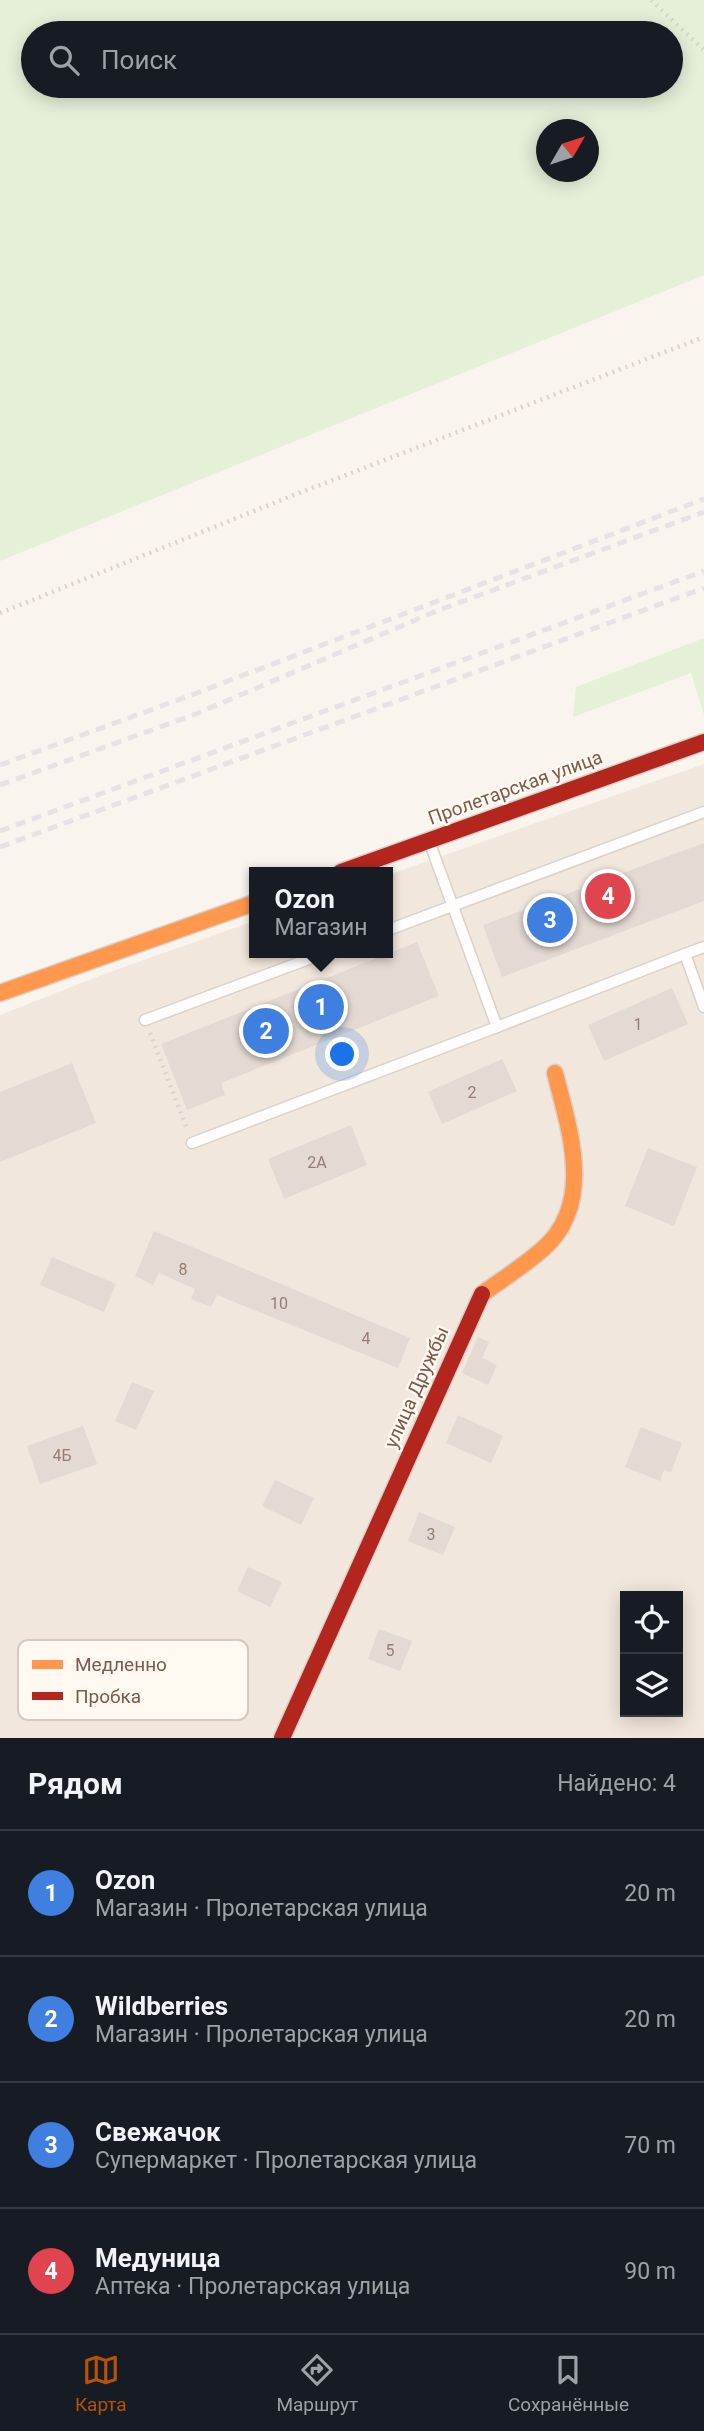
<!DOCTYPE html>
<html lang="ru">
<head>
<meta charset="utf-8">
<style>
  :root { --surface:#171b24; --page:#20242c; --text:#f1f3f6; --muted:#9ea1a6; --line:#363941; --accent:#b45309 }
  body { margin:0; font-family:Roboto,sans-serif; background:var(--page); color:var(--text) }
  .controls { position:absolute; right:21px; bottom:21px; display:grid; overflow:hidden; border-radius:0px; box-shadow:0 4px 18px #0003 }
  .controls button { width:63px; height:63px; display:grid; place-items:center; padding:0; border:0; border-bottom:2px solid var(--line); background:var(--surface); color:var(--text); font:35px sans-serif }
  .compass { position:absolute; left:536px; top:119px; width:63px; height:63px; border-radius:50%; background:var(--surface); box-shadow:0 4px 18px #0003; rotate:51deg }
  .you { position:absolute; left:343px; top:1055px; width:24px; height:24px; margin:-18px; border:5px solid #fff; border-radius:50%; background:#1a73e8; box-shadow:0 0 0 10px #1a73e833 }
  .badge { display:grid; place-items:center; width:46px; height:46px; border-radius:50%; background:var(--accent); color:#fff; font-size:23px; font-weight:700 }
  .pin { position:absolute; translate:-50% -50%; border:4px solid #fff; box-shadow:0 2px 7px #0006 }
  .popup { position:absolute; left:249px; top:867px; width:144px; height:91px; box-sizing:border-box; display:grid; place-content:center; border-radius:0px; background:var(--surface); filter:drop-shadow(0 2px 5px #0005); font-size:23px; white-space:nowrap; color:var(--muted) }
  .popup b { font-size:26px; color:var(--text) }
  .popup::after { content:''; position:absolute; left:50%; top:100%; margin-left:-14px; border:14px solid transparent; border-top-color:var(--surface) }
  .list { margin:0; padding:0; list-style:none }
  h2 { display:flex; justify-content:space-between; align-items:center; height:91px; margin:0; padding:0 28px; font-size:30px }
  h2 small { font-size:23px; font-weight:400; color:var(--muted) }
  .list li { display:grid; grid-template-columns:46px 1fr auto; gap:21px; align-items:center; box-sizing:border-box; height:126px; padding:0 28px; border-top:2px solid var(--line) }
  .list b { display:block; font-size:26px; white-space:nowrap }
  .list p { margin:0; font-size:23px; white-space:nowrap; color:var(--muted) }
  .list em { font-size:23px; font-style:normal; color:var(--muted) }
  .icon { flex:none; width:38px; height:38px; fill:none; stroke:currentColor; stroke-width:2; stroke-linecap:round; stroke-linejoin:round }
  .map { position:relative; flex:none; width:704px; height:1738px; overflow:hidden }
  .search { position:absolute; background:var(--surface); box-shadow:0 4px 18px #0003; left:21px; right:21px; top:21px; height:77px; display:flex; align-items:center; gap:18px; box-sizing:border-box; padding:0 24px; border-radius:38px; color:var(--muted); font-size:26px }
  .sheet { height:595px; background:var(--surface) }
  nav { display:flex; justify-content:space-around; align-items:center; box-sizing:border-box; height:98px; border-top:2px solid var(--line); background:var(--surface); font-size:19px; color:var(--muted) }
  nav a { display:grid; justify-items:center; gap:4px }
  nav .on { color:var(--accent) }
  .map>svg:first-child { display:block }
  .residential { fill:#f2e7dc; fill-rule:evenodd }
  .green { fill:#e6f0d9; fill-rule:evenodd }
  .building { fill:#e4dad3 }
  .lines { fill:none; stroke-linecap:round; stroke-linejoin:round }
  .lane-casing { stroke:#d9d1cc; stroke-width:13 }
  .slow-casing { stroke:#d9d0ca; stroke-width:19 }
  .jam-casing { stroke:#d9d0ca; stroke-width:19 }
  .path { stroke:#dbd3ce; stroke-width:4.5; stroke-dasharray:2 5; stroke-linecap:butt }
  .lane { stroke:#fefdfc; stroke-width:10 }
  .slow { stroke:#ff974d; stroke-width:16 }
  .jam { stroke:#b3261e; stroke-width:16 }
  .rail { stroke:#e5e3e6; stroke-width:5; stroke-dasharray:10 7; stroke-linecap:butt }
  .labels { text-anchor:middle; stroke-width:5; stroke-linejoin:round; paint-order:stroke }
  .number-label { font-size:16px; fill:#977d70 }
  .street-label { font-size:19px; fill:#7a5a4b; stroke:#fff9f1 }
  .key { fill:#fff9f1; stroke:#d7c9bf; stroke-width:2 }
  .key-label { font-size:19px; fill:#7a5a4b }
</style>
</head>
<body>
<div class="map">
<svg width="704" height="1738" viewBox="0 0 704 1738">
  <rect width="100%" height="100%" fill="#f9f4ee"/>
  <path class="residential" d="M704,764V1738H0V1015L107,973L254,921V953H388V875ZM625,1596H678V1712H625Z"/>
  <g class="green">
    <path d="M0,0H704V275L0,561ZM33,33H671V86H33ZM546,130H588V172H546Z"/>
    <polygon points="704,638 704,715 691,673 573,717 576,687"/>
  </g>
  <g class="building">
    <polygon points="704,843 704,901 502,977 483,925"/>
    <polygon points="417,942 439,996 221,1083 225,1095 187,1110 161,1044"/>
    <polygon points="672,988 688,1024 604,1061 588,1025"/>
    <polygon points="502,1059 517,1091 442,1124 428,1092"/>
    <polygon points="72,1063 96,1123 0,1162 0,1092"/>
    <polygon points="351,1125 367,1165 284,1199 268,1159"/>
    <polygon points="648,1148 697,1167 674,1226 625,1206"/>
    <polygon points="154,1231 410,1338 398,1368 217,1295 211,1307 191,1299 195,1289 159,1273 153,1285 135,1276"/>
    <polygon points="52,1257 116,1284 104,1312 40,1285"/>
    <polygon points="478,1337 489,1342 482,1358 497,1365 488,1385 462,1373"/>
    <polygon points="132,1382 154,1391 136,1430 115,1421"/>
    <polygon points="458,1415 503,1436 491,1463 446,1443"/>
    <polygon points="83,1426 97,1464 40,1484 27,1446"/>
    <polygon points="641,1427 682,1443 671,1472 664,1470 660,1481 625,1467"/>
    <polygon points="275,1480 314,1498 301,1525 262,1506"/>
    <polygon points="419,1512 455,1527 443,1555 408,1541"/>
    <polygon points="248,1567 282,1582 270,1607 237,1591"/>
    <polygon points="379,1629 412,1641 400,1671 368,1659"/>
    <polygon points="192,1649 232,1667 211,1713 171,1695"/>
  </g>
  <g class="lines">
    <g class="lane-casing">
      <g id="lane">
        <polyline points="388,930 704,812"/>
        <polyline points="685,954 704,947"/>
        <polyline points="145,1020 325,953"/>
        <polyline points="497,1027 685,954 704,1007"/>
        <polyline points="192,1143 497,1027 429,841"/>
      </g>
    </g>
    <g class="slow-casing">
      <g id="slow">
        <polyline points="0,993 254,903"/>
        <path d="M482,1294C503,1279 525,1265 544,1248C595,1202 569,1129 555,1073"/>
      </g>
    </g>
    <g class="jam-casing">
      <g id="jam">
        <polyline points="341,872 704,742"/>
        <polyline points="282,1738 482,1294"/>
      </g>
    </g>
    <g class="path">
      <polyline points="651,0 704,50"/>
      <polyline points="0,613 294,495 704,337"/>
      <polyline points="150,1033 187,1129"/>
    </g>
    <use href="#lane" class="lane"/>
    <use href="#slow" class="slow"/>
    <use href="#jam" class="jam"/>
    <g class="rail">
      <polyline points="0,765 189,696 704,499"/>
      <polyline points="0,785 196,714 434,612 704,512"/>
      <polyline points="0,831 704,571"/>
      <polyline points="0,847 704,588"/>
    </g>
  </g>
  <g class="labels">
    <g class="number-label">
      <text x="638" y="1030">1</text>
      <text x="472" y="1098">2</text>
      <text x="317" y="1168">2А</text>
      <text x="183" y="1275">8</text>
      <text x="279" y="1309">10</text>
      <text x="366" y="1344">4</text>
      <text x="62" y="1461">4Б</text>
      <text x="431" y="1540">3</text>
      <text x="390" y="1656">5</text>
    </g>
    <g class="street-label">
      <text transform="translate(515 787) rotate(-20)" y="7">Пролетарская улица</text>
      <text transform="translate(416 1387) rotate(-66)" y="7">улица Дружбы</text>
    </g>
  </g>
  <rect x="18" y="1640" width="230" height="80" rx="10" class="key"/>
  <rect x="32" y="1660" width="31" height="9" fill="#ff974d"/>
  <rect x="32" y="1692" width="31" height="8" fill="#b3261e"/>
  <g class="key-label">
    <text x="75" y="1671">Медленно</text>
    <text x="75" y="1703">Пробка</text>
  </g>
</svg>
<div class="controls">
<button><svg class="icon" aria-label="locate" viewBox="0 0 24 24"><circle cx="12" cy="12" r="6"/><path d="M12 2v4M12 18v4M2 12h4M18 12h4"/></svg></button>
<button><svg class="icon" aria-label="layers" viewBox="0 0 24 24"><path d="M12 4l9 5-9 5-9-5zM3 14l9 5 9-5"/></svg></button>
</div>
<svg class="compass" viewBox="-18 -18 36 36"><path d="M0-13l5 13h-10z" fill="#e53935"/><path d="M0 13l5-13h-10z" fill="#9ea1a6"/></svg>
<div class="you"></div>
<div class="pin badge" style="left:321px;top:1007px;background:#3f7fe0">1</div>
<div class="popup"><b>Ozon</b>Магазин</div>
<div class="pin badge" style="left:266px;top:1031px;background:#3f7fe0">2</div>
<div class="pin badge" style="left:550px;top:920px;background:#3f7fe0">3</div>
<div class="pin badge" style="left:608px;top:896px;background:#e0444e">4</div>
<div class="search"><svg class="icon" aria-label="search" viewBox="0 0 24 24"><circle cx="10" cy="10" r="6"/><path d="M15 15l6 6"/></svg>Поиск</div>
</div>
<section class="sheet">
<h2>Рядом<small>Найдено: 4</small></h2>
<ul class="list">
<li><span class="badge" style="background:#3f7fe0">1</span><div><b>Ozon</b><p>Магазин · Пролетарская улица</p></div><em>20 m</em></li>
<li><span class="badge" style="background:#3f7fe0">2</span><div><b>Wildberries</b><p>Магазин · Пролетарская улица</p></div><em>20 m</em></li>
<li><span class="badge" style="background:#3f7fe0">3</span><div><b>Свежачок</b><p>Супермаркет · Пролетарская улица</p></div><em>70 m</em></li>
<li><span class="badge" style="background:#e0444e">4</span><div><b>Медуница</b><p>Аптека · Пролетарская улица</p></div><em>90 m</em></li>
</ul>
</section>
<nav>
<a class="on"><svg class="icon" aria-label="map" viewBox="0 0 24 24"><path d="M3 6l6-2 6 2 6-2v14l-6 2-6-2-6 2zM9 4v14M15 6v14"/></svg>Карта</a>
<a><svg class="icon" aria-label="directions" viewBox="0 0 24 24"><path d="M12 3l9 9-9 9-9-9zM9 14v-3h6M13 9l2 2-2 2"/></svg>Маршрут</a>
<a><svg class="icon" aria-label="saved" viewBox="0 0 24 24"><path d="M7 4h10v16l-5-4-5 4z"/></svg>Сохранённые</a>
</nav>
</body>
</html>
